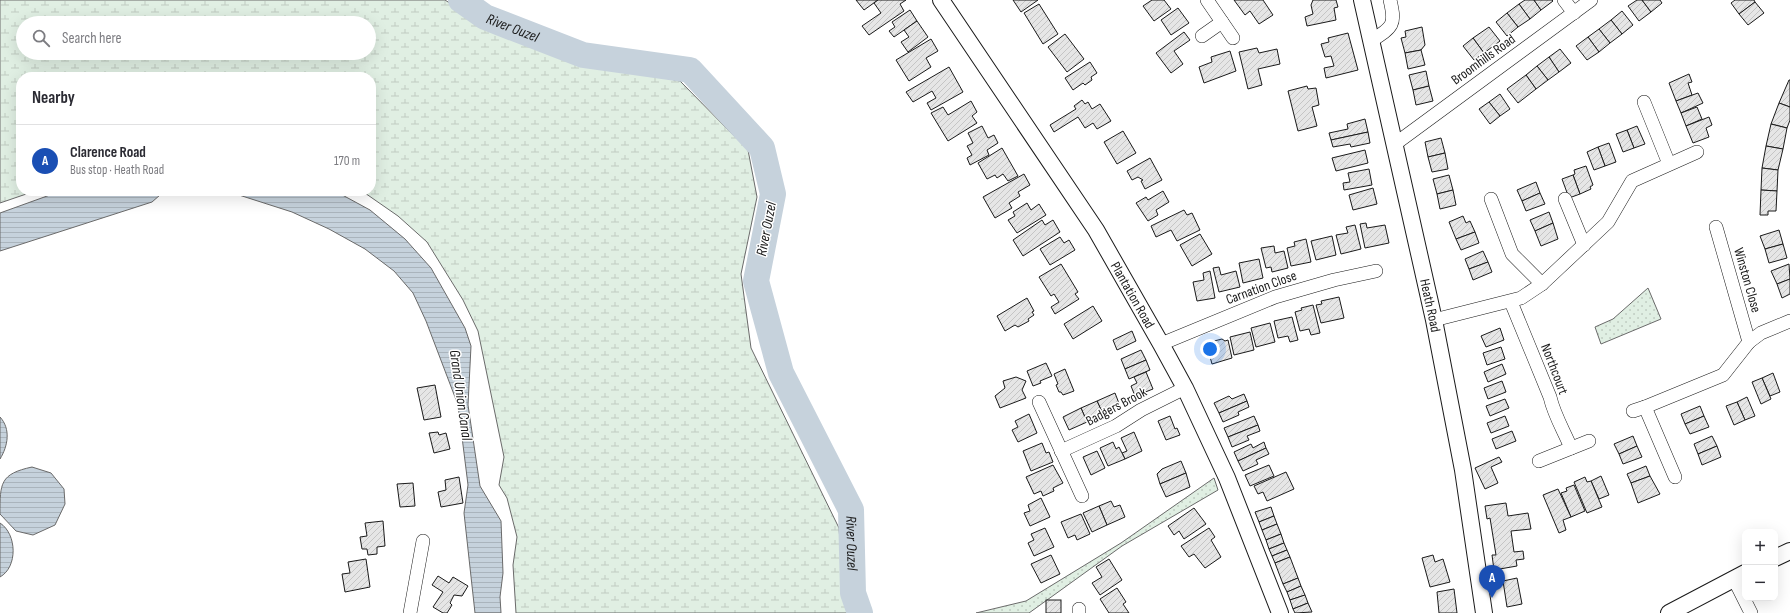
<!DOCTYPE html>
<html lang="en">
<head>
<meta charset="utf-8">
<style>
  :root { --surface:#fff; --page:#f2f2f3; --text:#2b2b33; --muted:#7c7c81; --line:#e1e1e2; --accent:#ea580c }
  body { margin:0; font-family:"Sofia Sans Condensed",sans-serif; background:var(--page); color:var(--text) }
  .controls { position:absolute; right:12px; bottom:12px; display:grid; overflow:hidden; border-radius:8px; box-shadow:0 4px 16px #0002 }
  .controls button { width:36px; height:36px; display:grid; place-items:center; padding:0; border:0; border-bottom:1px solid var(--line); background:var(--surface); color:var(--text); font:20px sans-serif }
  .you { position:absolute; left:1210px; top:349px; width:14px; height:14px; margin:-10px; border:3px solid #fff; border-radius:50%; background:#1a73e8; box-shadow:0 0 0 6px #1a73e833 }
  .badge { display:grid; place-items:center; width:26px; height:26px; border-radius:50%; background:var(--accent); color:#fff; font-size:13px; font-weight:700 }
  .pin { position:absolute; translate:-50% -33px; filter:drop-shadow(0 1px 2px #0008) }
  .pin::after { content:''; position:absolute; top:21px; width:14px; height:12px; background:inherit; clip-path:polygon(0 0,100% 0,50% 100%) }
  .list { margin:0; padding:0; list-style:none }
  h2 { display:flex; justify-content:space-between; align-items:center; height:52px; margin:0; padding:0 16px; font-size:17px }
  h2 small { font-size:13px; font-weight:400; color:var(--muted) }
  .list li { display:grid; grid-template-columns:26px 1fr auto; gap:12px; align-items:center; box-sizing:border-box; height:72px; padding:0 16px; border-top:1px solid var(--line) }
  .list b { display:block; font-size:15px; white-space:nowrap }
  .list p { margin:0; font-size:13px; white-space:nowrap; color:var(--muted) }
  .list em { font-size:13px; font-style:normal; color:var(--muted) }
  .icon { flex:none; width:22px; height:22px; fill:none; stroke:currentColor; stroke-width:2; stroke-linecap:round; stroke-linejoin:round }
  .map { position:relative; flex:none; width:1790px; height:613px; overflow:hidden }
  .search { position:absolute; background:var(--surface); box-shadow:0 4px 16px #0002; left:16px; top:16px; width:360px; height:44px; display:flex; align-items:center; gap:10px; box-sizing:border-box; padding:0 14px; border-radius:22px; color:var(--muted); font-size:15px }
  .panel { position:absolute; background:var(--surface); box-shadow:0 4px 16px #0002; left:16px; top:72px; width:360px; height:124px; border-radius:16px }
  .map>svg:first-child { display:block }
  .grass { fill:url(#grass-dots); stroke:#6a6a6a }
  .wetland { fill:url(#wetland-marsh); stroke:#6a6a6a; fill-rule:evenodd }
  .water { fill:url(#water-rules); stroke:#6a6a6a }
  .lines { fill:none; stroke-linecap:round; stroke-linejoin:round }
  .river { stroke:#c6d2dc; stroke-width:26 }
  .building { fill:url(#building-hatch); stroke:#1a1a1a }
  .minor-casing { stroke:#1a1a1a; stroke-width:14 }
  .tertiary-casing { stroke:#1a1a1a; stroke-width:18 }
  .minor { stroke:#fff; stroke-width:13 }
  .tertiary { stroke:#fff; stroke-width:16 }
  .labels { text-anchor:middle; stroke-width:3; stroke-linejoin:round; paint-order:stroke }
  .street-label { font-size:14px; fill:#1a1a1a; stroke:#fff }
  .water-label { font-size:15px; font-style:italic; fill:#1a1a1a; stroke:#fff }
</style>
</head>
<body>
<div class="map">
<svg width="1790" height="613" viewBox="0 0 1790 613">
  <defs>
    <pattern id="grass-dots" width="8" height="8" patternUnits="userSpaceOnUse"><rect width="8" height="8" fill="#e0efe3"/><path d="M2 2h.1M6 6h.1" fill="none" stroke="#c0ccc2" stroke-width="1.8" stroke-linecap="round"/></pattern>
    <pattern id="wetland-marsh" width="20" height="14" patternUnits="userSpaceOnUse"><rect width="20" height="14" fill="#e0efe3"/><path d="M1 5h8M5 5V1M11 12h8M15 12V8" fill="none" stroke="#c0ccc2"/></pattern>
    <pattern id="water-rules" width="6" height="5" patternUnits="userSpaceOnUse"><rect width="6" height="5" fill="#c6d2dc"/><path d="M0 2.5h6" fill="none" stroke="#aab4bc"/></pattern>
    <pattern id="building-hatch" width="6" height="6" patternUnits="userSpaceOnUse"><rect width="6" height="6" fill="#e6e6e6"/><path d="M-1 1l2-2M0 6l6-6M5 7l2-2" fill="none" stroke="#c5c5c5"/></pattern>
  </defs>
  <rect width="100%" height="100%" fill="#fff"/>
  <g class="grass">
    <polygon points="1648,288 1661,319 1601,344 1595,327 1613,319"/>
    <polygon points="1214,478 1218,490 1122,546 1029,613 976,613 1026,601 1121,543"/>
  </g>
  <path class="wetland" d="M0,0H445L482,24L579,61L680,81L748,150L757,197L741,274L751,348L839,528L844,594L849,613H516L513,565L517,537L507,498L499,485L504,457L478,331L463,300L427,242L398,216L362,191H371V77H21V191H35L0,203ZM23,23H369V53H23Z"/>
  <g class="water">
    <polygon points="61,191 169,191 160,195 152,202 0,251 0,213"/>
    <polygon points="234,191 335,191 370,210 405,239 431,268 465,328 471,346 468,405 480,486 501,521 503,573 500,597 501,613 475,613 464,513 468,485 458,405 426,321 413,293 394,271 365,249 329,229 292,212 239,195"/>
    <path d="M0,417C11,429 8,446 0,459Z"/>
    <path d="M32,467L51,473L64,489L65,504L55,525L33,535L16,531L0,514C0,483 0,474 32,467Z"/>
    <path d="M0,523C17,534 18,567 0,577Z"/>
  </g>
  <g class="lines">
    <path class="river" id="s1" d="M461,0L485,17L583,55L690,70L762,148L773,194L756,281L781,373L851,510L853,593L860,613"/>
  </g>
  <g class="building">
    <polygon points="856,0 878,0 864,10"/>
    <polygon points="878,0 906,0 900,4 904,11 869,35 862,26 881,13 874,3"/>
    <polygon points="1013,0 1038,0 1021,12"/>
    <polygon points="1152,0 1164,0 1171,9 1154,21 1143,6"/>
    <polygon points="1234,0 1263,0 1273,15 1259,24 1250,11 1245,15"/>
    <polygon points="1313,0 1336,0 1338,7 1334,8 1336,20 1307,26 1305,17 1313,14 1311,5"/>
    <polygon points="1525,0 1534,0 1541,10 1530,19 1519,4"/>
    <polygon points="1534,0 1552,0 1553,1 1541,10"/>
    <polygon points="1637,0 1642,0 1651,12 1639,21 1628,6"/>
    <polygon points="1642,0 1660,0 1662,3 1651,12"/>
    <polygon points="1735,0 1754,0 1755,2 1739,14 1731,3"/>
    <polygon points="1755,2 1764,13 1748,25 1739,14"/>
    <polygon points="1039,4 1058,34 1043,44 1024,13"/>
    <polygon points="1519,4 1530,19 1518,27 1507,13"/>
    <polygon points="1178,8 1189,23 1171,35 1161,20"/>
    <polygon points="910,10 917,21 894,37 889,31 895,27 892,22"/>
    <polygon points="1622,11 1633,25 1622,34 1611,20"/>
    <polygon points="1507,13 1518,27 1507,36 1496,22"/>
    <polygon points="1611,20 1622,34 1610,43 1599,29"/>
    <polygon points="917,21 928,37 908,52 901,42 909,37 904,30"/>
    <polygon points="1422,27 1425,45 1421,50 1405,53 1401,38 1406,37 1405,31"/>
    <polygon points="1489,27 1500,41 1484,53 1473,38"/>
    <polygon points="1599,29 1610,43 1599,52 1588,37"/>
    <polygon points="1184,32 1190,40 1174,51 1183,64 1171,73 1156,53"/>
    <polygon points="1348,33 1358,70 1326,78 1324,68 1334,66 1331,56 1325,57 1321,44 1329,42 1328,38"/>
    <polygon points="1065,34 1084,59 1067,72 1048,47"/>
    <polygon points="1588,37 1599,52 1587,60 1576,46"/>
    <polygon points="1473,38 1484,53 1474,60 1463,46"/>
    <polygon points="931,39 938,51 926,58 931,67 909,81 896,60"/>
    <polygon points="1257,48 1259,53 1277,49 1280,64 1258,69 1262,85 1248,89 1239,52"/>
    <polygon points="1560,49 1571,63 1559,72 1549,57"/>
    <polygon points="1421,50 1425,65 1408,69 1405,53"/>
    <polygon points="1230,51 1236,71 1204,83 1199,67 1212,62 1211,57"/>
    <polygon points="1549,57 1559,72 1548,80 1537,66"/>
    <polygon points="1090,62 1097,73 1091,77 1092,80 1085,85 1083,83 1073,90 1065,78"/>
    <polygon points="1537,66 1548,80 1536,89 1526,75"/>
    <polygon points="949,67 963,92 931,110 927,103 936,98 932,91 913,102 906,92"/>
    <polygon points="1426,71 1429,86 1413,90 1409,75"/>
    <polygon points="1689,74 1692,82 1688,83 1692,95 1676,101 1669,83"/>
    <polygon points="1526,75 1536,89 1518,103 1507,89"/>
    <polygon points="1789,80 1790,80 1790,107 1779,103"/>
    <polygon points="1307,86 1308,89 1316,88 1319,105 1312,107 1317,126 1298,131 1288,91"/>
    <polygon points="1429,86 1433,101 1416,105 1413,90"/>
    <polygon points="1698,93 1703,103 1681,113 1676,101"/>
    <polygon points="1500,94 1510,109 1500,116 1489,102"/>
    <polygon points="1082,100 1085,104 1088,102 1092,109 1100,104 1111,121 1097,129 1093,123 1085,128 1078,117 1054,132 1050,125 1076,109 1074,106"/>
    <polygon points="971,101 977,112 972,116 977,123 948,141 931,113 943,107 948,115"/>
    <polygon points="1489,102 1500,116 1490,124 1479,109"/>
    <polygon points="1779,103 1790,107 1790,120 1787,128 1771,124"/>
    <polygon points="1697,107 1702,119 1686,126 1681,113"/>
    <polygon points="1709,117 1712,125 1706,128 1709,137 1693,143 1686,126"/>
    <polygon points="1365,119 1368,132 1331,140 1329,133 1348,129 1347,124"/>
    <polygon points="1771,124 1787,128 1783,149 1766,146"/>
    <polygon points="982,126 988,138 994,135 998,143 987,150 989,155 970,165 967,158 972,155 967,146 973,143 968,133"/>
    <polygon points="1637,126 1645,144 1634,148 1627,130"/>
    <polygon points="1627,130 1634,148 1623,152 1616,134"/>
    <polygon points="1123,131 1136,153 1117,164 1104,142"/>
    <polygon points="1368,132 1370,143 1351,147 1350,144 1333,147 1331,140"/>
    <polygon points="1441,138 1445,153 1428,157 1425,142"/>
    <polygon points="1609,143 1616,162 1605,166 1598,147"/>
    <polygon points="1766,146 1783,149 1778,170 1762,168"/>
    <polygon points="1598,147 1605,166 1594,170 1587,152"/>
    <polygon points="1002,148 1018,176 1008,181 1003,174 997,178 995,175 987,179 978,163"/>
    <polygon points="1365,150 1368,163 1336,171 1332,158"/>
    <polygon points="1445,153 1448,169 1432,172 1428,157"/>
    <polygon points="1150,158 1162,180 1145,189 1141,181 1143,180 1138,177 1132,180 1127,171"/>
    <polygon points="1586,166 1593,185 1590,187 1591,189 1580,194 1573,175 1575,174 1574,170"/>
    <polygon points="1762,168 1778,170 1777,191 1761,190"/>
    <polygon points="1369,169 1372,185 1344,190 1343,183 1350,182 1348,173"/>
    <polygon points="1024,174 1030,185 1018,192 1020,196 1009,203 1012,208 995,218 983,197"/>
    <polygon points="1449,175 1453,190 1437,194 1433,179"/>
    <polygon points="1573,175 1580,194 1569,198 1562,179"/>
    <polygon points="1536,182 1540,193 1522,201 1517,190"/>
    <polygon points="1373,188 1377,204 1353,210 1349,195"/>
    <polygon points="1453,190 1456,205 1440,209 1437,194"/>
    <polygon points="1761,190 1777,191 1776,211 1768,211 1768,215 1760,215"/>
    <polygon points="1163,191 1169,202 1156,210 1158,215 1148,221 1136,203 1146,197 1148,200"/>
    <polygon points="1540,193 1545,204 1526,211 1522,201"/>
    <polygon points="1027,203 1031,210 1039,204 1046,215 1017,233 1008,220 1015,216 1013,212"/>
    <polygon points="1184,210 1187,215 1192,213 1200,230 1177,241 1171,230 1156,237 1151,226"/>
    <polygon points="1549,212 1553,223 1535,231 1530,220"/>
    <polygon points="1463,216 1466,223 1470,221 1475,232 1456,239 1449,222"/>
    <polygon points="1042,220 1045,225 1053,220 1060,232 1023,256 1013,240"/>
    <polygon points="1366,223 1367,228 1385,225 1389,243 1365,248 1360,224"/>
    <polygon points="1553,223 1558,239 1541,246 1535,231"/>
    <polygon points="1355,225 1361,249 1341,254 1336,235 1348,233 1346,227"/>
    <polygon points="1779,230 1783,244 1765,249 1760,236"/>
    <polygon points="1475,232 1479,243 1461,250 1456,239"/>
    <polygon points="1200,234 1212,254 1192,266 1180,245"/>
    <polygon points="1332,236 1336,255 1316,260 1311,241"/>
    <polygon points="1060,237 1064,243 1069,240 1075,250 1050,265 1040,249"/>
    <polygon points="1306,239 1311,262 1291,266 1287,248 1295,246 1294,242"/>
    <polygon points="1783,244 1787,258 1769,263 1765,249"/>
    <polygon points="1274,246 1275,253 1284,251 1288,268 1272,272 1271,267 1266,268 1261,248"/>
    <polygon points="1483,251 1488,262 1469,269 1465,259"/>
    <polygon points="1259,259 1263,278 1243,283 1239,263"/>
    <polygon points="1488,262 1492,272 1473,280 1469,269"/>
    <polygon points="1061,264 1078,292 1075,294 1079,299 1055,314 1051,307 1059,302 1054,294 1051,296 1039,277"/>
    <polygon points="1789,264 1790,279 1777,284 1771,271"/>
    <polygon points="1219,267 1221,275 1236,271 1240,287 1219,292 1213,268"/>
    <polygon points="1210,271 1215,298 1197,301 1193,282 1204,280 1203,273"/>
    <polygon points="1790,279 1790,294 1782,298 1777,284"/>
    <polygon points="1339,297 1344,318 1321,323 1316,305 1322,304 1321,301"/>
    <polygon points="1027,298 1034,311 1032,312 1034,315 1028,319 1029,321 1018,327 1015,325 1005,331 997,316"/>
    <polygon points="1313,305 1320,333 1311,335 1309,329 1300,331 1295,312 1302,310 1301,308"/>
    <polygon points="1093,306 1102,321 1073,339 1064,324"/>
    <polygon points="1292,317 1298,340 1290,342 1288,336 1278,338 1274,321"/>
    <polygon points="1270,323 1275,342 1256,347 1251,328"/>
    <polygon points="1500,328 1504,340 1486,347 1481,336"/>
    <polygon points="1132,331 1136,341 1117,350 1113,340"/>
    <polygon points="1250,332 1254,350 1234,355 1230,337"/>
    <polygon points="1222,339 1225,341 1228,340 1232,358 1212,364 1207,346 1213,344 1214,341"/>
    <polygon points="1501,347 1505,359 1487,365 1483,353"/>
    <polygon points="1141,350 1146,360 1125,369 1121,359"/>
    <polygon points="1146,360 1150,370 1129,379 1125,369"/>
    <polygon points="1046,363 1052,376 1040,381 1041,383 1033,386 1027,371"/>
    <polygon points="1502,364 1506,374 1488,382 1484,372"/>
    <polygon points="1065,369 1074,391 1063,395 1061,392 1059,392 1056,385 1058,384 1054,374"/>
    <polygon points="1146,372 1153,389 1135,396 1131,386 1137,383 1134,377"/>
    <polygon points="1773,373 1780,392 1770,396 1762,378"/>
    <polygon points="1016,377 1026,381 1022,390 1026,398 1000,408 995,396 1005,388 1003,381"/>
    <polygon points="1762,378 1771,399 1761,404 1752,382"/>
    <polygon points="1502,381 1506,392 1488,399 1484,388"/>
    <polygon points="435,385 441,417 424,420 417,388"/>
    <polygon points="1115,393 1120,406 1103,414 1097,401"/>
    <polygon points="1244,394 1247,401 1219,413 1214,403 1229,396 1232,399"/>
    <polygon points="1747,397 1755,416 1745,420 1737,402"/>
    <polygon points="1505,399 1509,408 1490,416 1486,406"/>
    <polygon points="1097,401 1103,414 1087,422 1081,408"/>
    <polygon points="1247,401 1249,407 1238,412 1239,415 1223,422 1219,413"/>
    <polygon points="1737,402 1745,420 1734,425 1726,406"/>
    <polygon points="1700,406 1704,416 1685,424 1681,414"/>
    <polygon points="1081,408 1087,422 1069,430 1063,417"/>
    <polygon points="1029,414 1037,433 1018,442 1012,430 1018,427 1015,421"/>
    <polygon points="1170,416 1175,429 1177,428 1180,435 1166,440 1158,421"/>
    <polygon points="1254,416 1258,425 1228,437 1224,428"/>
    <polygon points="1505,416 1509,426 1491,433 1487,423"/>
    <polygon points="1704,416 1709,427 1690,434 1685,424"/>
    <polygon points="1258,425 1260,431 1247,436 1249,440 1232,447 1228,437"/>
    <polygon points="1512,431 1516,441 1496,449 1492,439"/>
    <polygon points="438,432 439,435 446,433 450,449 434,453 429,433"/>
    <polygon points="1134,432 1142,451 1125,459 1122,453 1127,451 1121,438"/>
    <polygon points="1633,436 1637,446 1619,454 1614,444"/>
    <polygon points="1712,436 1717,446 1698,454 1694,444"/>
    <polygon points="1113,442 1116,449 1119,447 1125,459 1108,466 1100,448"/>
    <polygon points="1264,442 1266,448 1238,461 1234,452 1251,444 1253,448"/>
    <polygon points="1042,443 1046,453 1049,452 1053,462 1031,471 1023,451"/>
    <polygon points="1637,446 1642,457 1623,464 1619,454"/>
    <polygon points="1717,446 1721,457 1702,465 1698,454"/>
    <polygon points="1266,448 1269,454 1256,460 1258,464 1243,471 1238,461"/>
    <polygon points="1097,451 1105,468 1091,475 1083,457"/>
    <polygon points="1499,457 1502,462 1491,467 1498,483 1485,489 1475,468"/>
    <polygon points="1181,461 1186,473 1160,484 1157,474 1162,469"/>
    <polygon points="1053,465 1063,483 1053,488 1054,491 1043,496 1041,491 1034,494 1026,477"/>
    <polygon points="1269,465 1274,476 1250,486 1245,475"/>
    <polygon points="1646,466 1650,476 1631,483 1627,474"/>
    <polygon points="1286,472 1294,489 1267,501 1263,492 1258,494 1254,486"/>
    <polygon points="1186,473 1190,487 1166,497 1160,484"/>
    <polygon points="1601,476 1609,495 1599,499 1591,481"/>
    <polygon points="1650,476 1660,494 1638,503 1631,483"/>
    <polygon points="459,477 463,503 441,507 438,492 446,490 445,480"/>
    <polygon points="1585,477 1587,482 1591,481 1602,507 1587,513 1574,482"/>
    <polygon points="413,483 415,506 400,507 397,484"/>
    <polygon points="1574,485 1585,511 1571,517 1561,493 1567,491 1566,488"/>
    <polygon points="1558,489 1571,517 1563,520 1566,530 1559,533 1543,495"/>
    <polygon points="1041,498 1050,517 1030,526 1024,513 1030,511 1028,505"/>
    <polygon points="1111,501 1114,507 1120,505 1125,517 1107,525 1099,506"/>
    <polygon points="1506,503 1508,516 1528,513 1531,529 1511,531 1514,552 1523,551 1524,559 1516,560 1517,566 1494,570 1492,555 1496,555 1490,518 1487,519 1485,506"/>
    <polygon points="1099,506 1107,525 1092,532 1083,513"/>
    <polygon points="1271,507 1274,516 1259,522 1255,512"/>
    <polygon points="1194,508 1206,524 1184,539 1179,531 1174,535 1168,526"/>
    <polygon points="1081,514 1090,534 1077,540 1075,535 1068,538 1061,522"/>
    <polygon points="1274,516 1277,524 1262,530 1259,522"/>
    <polygon points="383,521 385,546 377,547 377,554 368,555 367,549 362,549 360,537 367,536 365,523"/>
    <polygon points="1277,524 1281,534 1266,540 1262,530"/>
    <polygon points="1045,528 1054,547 1034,556 1028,543 1034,540 1031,534"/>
    <polygon points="1209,528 1215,537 1211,540 1221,557 1205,568 1194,554 1189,557 1181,546"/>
    <polygon points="1281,534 1284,543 1269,549 1266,540"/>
    <polygon points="1284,543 1287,550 1272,556 1269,549"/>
    <polygon points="1287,550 1290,557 1275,563 1272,556"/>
    <polygon points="1051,555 1060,574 1041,583 1031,564"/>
    <polygon points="1433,555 1435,562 1443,559 1450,582 1430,587 1422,558"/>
    <polygon points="1290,557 1298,578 1283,584 1275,563"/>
    <polygon points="366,559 370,587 345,592 342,574 350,573 348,562"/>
    <polygon points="1109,559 1122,580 1100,595 1092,583 1102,577 1096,567"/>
    <polygon points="438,576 449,583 453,577 468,586 462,596 454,595 450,603 452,605 447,613 443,613 433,607 443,592 432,585"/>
    <polygon points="1298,578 1301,586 1287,592 1283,584"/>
    <polygon points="1517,578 1522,604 1507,607 1503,581"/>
    <polygon points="1301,586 1305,595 1290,600 1287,592"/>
    <polygon points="1117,588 1126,602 1123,604 1129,613 1109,613 1100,599"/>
    <polygon points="1454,589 1457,613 1439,613 1437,592"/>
    <polygon points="1305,595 1308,603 1293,609 1290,600"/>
    <rect x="1046" y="600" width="15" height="13"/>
    <polygon points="1308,603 1312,612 1295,613 1293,609"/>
  </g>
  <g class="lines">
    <g class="minor-casing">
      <g id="minor">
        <polyline points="1207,0 1233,38"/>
        <polyline points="1564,0 1574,13"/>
        <polyline points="1202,36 1222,22"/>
        <path d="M1371,41C1393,27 1396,25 1390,0"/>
        <polyline points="1644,102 1669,164"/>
        <polyline points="1395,144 1591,0"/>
        <polyline points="1491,199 1512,254 1542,284"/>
        <polyline points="1565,199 1584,245"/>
        <polyline points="1716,227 1749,342"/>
        <path d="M1511,302L1550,397C1554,415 1564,431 1571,448"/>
        <polyline points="1434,320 1521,298 1542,284 1608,222 1632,181 1697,152"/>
        <polyline points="1161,344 1275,297 1334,280 1376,271"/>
        <polyline points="1039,402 1082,496"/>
        <polyline points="1645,407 1675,477"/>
        <polyline points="1633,411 1645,407 1723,375 1749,342 1761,333 1790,321"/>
        <polyline points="1061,451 1116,426 1141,410 1185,388"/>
        <polyline points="1539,461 1589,441"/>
        <polyline points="1734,579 1751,613"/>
        <polyline points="1079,609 1079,613"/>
        <polyline points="410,613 423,541"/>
      </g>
    </g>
    <g class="tertiary-casing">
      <g id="tertiary">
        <path id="s2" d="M941,0L1096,230L1161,344L1185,388L1227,478L1280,613"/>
        <path id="s3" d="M1362,0L1434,320L1463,470L1484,613"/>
        <polyline points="1775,558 1790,551"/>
        <polyline points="1669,613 1745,573"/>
      </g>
    </g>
    <use href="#minor" class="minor"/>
    <use href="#tertiary" class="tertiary"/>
  </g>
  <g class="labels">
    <g class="street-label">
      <text transform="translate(1483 59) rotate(-36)" y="5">Broomhills Road</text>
      <text transform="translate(1748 280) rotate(74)" y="5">Winston Close</text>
      <text transform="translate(1261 287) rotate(-20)" y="5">Carnation Close</text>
      <text dy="5" stroke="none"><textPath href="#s2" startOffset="352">Plantation Road</textPath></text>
      <text dy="5" stroke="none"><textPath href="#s3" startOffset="313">Heath Road</textPath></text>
      <text transform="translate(1555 369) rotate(69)" y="5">Northcourt</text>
      <text transform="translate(1116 406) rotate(-28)" y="5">Badgers Brook</text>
    </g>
    <g class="water-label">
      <text dy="5" stroke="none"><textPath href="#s1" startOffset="59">River Ouzel</textPath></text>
      <text transform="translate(766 229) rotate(-79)" y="5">River Ouzel</text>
      <text transform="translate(461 395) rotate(82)" y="5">Grand Union Canal</text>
      <text dy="5" stroke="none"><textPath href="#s1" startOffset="767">River Ouzel</textPath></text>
    </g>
  </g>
</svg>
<div class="controls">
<button>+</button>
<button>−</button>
</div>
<div class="you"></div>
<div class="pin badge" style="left:1492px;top:598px;background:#1a4fb4">A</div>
<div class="search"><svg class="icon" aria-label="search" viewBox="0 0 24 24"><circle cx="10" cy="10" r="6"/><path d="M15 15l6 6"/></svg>Search here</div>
<section class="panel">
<h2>Nearby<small></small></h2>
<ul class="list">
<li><span class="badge" style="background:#1a4fb4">A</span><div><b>Clarence Road</b><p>Bus stop · Heath Road</p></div><em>170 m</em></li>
</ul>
</section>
</div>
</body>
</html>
